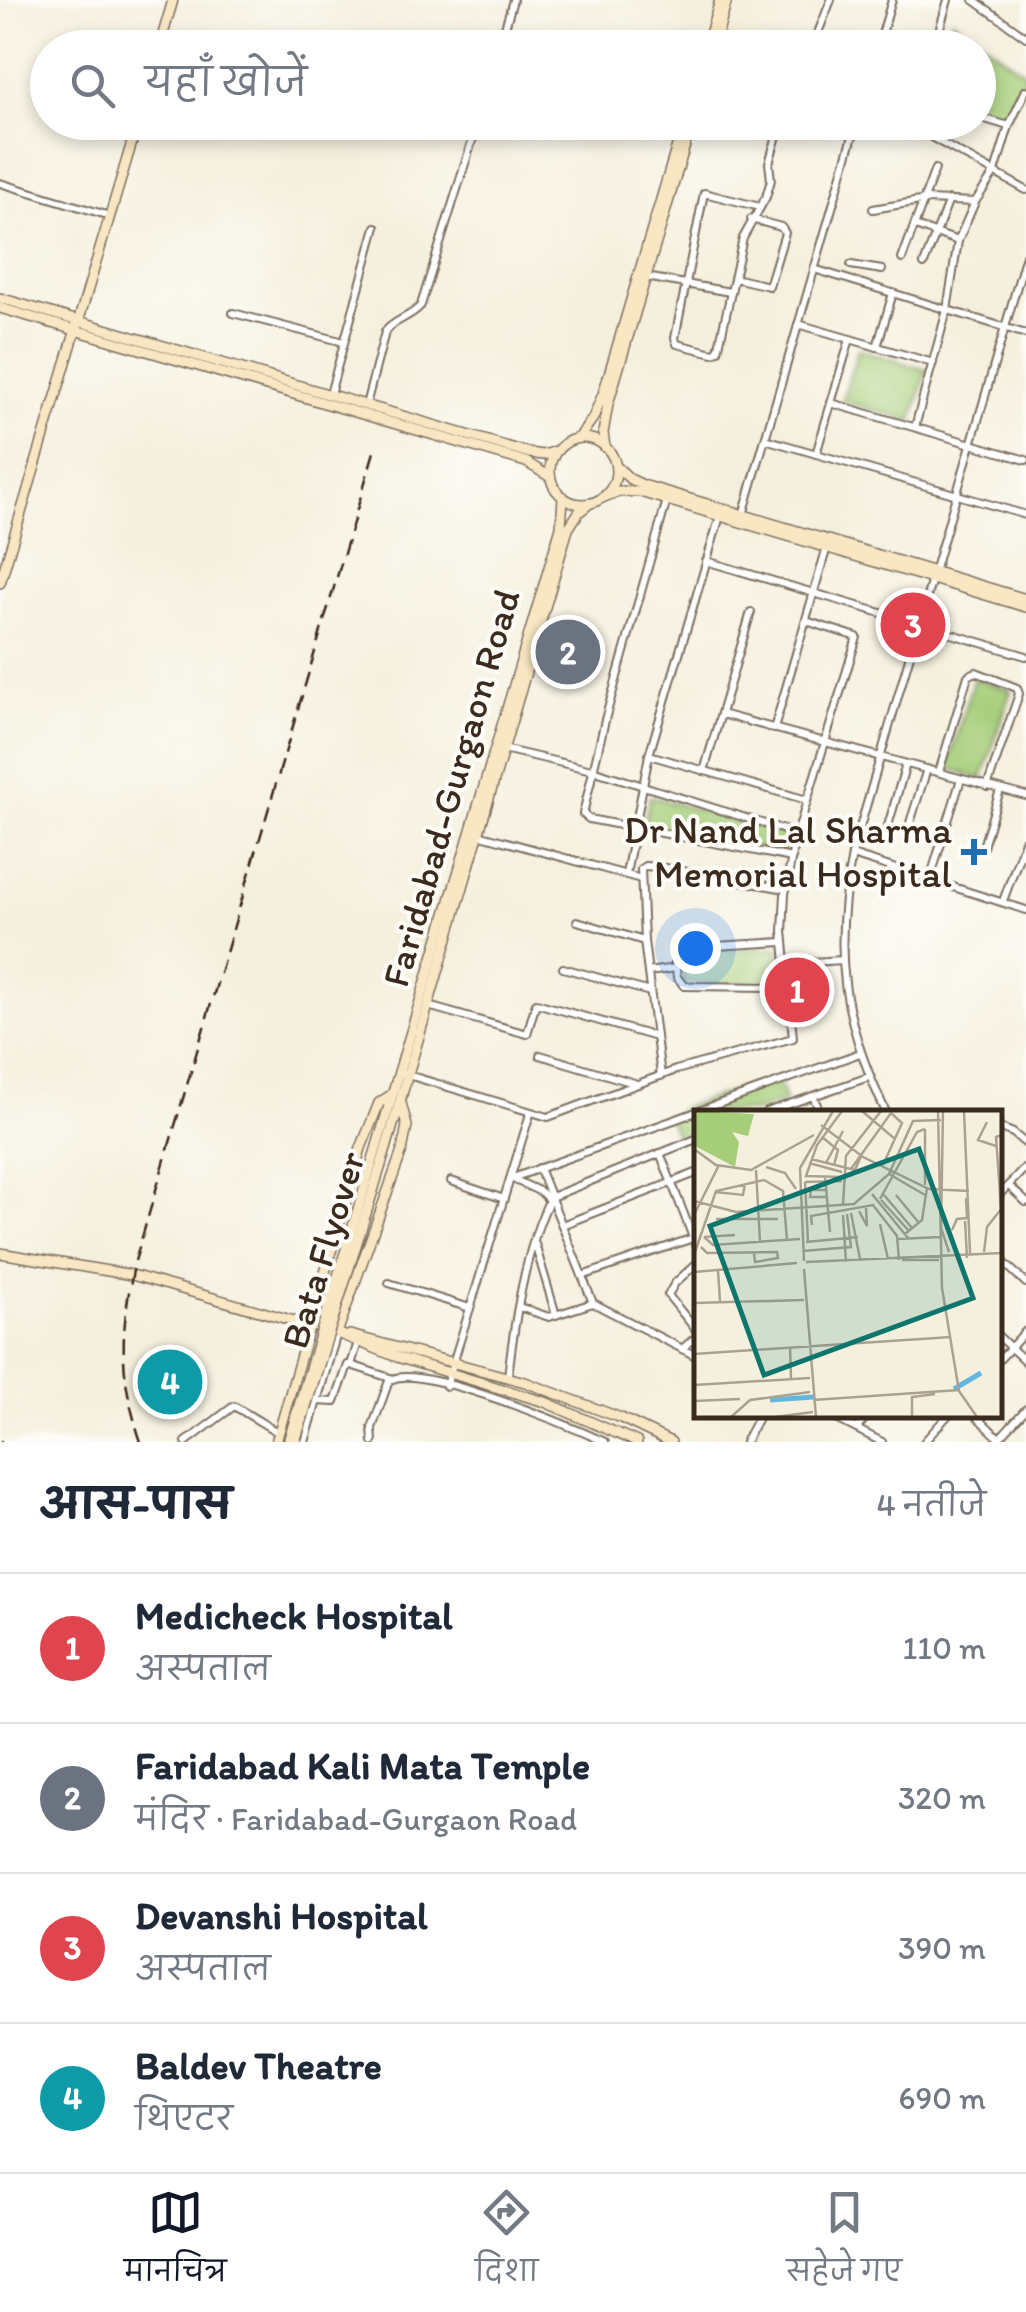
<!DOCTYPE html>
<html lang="hi">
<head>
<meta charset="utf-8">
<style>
  :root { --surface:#fff; --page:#f2f2f3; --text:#1f2937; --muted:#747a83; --line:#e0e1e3; --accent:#111827 }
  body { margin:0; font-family:Itim,"Playpen Sans Deva",sans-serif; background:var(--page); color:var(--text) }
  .you { position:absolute; left:695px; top:948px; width:35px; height:35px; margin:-25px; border:8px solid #fff; border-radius:50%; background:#1a73e8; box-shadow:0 0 0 15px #1a73e833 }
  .badge { display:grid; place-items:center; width:65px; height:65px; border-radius:50%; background:var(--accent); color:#fff; font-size:32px; font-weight:700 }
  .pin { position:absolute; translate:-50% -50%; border:5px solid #fff; box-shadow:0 2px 10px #0006 }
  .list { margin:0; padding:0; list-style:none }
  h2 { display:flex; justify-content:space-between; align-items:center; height:130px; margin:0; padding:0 40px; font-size:42px }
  h2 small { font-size:32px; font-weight:400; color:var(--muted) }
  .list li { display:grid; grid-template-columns:65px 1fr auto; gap:30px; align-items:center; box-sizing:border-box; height:150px; padding:0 40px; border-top:2px solid var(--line) }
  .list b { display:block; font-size:38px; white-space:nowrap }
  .list p { margin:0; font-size:32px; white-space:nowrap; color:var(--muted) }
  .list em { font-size:32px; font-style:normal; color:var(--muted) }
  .icon { flex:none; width:55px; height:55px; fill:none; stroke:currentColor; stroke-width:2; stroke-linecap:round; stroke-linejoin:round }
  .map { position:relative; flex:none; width:1026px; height:1442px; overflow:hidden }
  .search { position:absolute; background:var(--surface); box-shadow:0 5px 15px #0003; left:30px; right:30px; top:30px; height:110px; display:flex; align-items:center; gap:25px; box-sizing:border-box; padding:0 35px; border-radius:55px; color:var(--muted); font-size:38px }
  .sheet { height:730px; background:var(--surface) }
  nav { display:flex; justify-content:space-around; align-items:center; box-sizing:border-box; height:140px; border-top:2px solid var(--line); background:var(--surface); font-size:28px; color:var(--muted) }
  nav a { display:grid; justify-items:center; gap:5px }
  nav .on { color:var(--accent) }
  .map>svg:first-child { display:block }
  .green { fill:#a6ce79; stroke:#707c4c; stroke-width:2.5 }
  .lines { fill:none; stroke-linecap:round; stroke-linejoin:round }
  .street-casing { stroke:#7c6f61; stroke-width:10 }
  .secondary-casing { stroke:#7c6f61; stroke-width:12 }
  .street { stroke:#fff; stroke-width:6 }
  .secondary { stroke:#f9e7c3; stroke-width:9 }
  .rail { stroke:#3b2a1e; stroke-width:2.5; stroke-dasharray:15 8; stroke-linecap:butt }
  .secondary-bridge-casing { stroke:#7c6f61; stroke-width:12; stroke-linecap:butt }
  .secondary-bridge { stroke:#f9e7c3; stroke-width:9 }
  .poi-dot { fill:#1f6fb2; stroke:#fdfcf7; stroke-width:4 }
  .labels { text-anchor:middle; stroke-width:8; stroke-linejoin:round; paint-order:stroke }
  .street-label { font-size:38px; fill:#3b2a1e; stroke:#fdfcf7 }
  .poi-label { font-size:38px; fill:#3b2a1e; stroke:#fdfcf7; text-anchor:end }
  .inset-river { fill:none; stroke:#63b7df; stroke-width:5 }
  .inset-road { fill:none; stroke:#aba191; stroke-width:2.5 }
  .view { fill:#0f766e; fill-opacity:0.15; stroke:#0f766e; stroke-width:5 }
  .inset-edge { fill:none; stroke:#3b2a1e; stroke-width:5 }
</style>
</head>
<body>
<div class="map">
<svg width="1026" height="1442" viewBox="0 0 1026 1442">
  <rect width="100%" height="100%" fill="#fdfcf7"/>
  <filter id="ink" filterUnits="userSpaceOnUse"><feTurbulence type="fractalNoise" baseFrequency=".01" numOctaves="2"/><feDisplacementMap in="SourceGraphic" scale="20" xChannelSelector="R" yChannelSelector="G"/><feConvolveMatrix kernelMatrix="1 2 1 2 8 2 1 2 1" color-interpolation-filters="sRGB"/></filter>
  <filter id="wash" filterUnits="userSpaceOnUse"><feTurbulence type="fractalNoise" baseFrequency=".0048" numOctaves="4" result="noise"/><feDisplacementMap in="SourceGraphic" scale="40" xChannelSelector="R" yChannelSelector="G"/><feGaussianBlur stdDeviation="2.25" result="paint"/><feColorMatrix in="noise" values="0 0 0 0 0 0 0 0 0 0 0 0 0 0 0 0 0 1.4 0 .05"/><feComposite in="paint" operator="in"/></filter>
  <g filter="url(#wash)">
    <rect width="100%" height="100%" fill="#f5f0de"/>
    <g class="green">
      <polygon points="952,20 1026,73 1026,80 1005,120 979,111 978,48 945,47"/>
      <polygon points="858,349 927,370 912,421 842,401"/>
      <polygon points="974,678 1011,690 982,779 947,768"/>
      <polygon points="650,796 790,836 785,853 643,827"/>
      <polygon points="779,947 782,984 683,983 680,953"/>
      <polygon points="778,1078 785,1101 755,1112 696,1112 696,1134 678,1141 669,1119 683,1107"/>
    </g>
  </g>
  <g filter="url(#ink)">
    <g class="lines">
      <g class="street-casing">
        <g id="street">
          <polyline points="974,0 1026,37"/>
          <polyline points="499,48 513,0"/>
          <polyline points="812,48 831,0"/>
          <polyline points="878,48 892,0"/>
          <polyline points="934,48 948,0"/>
          <polyline points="978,117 1009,126"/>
          <polyline points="891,122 929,136 1026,190"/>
          <polyline points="0,183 110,216"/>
          <polyline points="760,207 704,193 675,338 677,344 713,353 718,351 743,238 766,197 771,180 769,163 781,122"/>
          <polyline points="873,209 926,200 975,202"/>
          <polyline points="915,226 958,241"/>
          <polyline points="902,259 935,169"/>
          <polyline points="924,264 949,200"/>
          <polyline points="851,265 882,270"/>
          <polyline points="814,269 1026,334"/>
          <polyline points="646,277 730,292"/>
          <polyline points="734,278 769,286 785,233 781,227 751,219"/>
          <polyline points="233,313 344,342"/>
          <polyline points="798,324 933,363"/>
          <polyline points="877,347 893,293"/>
          <polyline points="330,394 376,227"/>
          <polyline points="831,403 1026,460"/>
          <path d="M366,405L385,332C394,319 411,318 421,305L478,122"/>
          <polyline points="915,427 947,310 958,241 975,202 995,172 1009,126 1026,90"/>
          <polyline points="765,439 1026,515"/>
          <polyline points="816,454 850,339"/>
          <polyline points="667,500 606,716 583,814 589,819 792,858"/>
          <polyline points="743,515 857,122"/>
          <polyline points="706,561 1026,656"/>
          <polyline points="721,714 1026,796"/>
          <polyline points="774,729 827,547"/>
          <polyline points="503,749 592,770 797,834"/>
          <polyline points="649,755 807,800"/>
          <polyline points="704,771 751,612"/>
          <polyline points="939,772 968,676 976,672 1017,688 1019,694 987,787"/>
          <polyline points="909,826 927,769"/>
          <polyline points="478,834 641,879"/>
          <polyline points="883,843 906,764"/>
          <polyline points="983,847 1000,790"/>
          <polyline points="852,855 1026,910"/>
          <polyline points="626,874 649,755 720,516"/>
          <polyline points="930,879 961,779"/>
          <polyline points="1003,901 1026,838"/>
          <polyline points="577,921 644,941"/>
          <polyline points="783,942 681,948 674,954 677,977 684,986 786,987"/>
          <polyline points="785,964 842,960"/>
          <polyline points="563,968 650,992"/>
          <polyline points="648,972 676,968"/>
          <polyline points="428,1006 527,1034 536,1003 656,1037"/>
          <polyline points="540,1055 634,1083"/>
          <polyline points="398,1072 548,1117 676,1070 793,1038 783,931 785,894 794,844 857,637 806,621"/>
          <polyline points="661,1076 644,941 641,869 645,866 659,867 786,889"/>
          <polyline points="813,1096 820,1112"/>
          <polyline points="766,1112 869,1077"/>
          <path d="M886,1112C843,1023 832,952 852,855L1026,255"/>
          <polyline points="998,1127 1013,1133 1026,1144"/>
          <polyline points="660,1153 696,1245"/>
          <polyline points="539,1168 593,1303 696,1356"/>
          <polyline points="510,1179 860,1053"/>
          <polyline points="513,1179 541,1192 549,1200"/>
          <polyline points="451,1181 504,1199"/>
          <polyline points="1009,1186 1026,1202"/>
          <polyline points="998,1196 1026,1167"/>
          <polyline points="562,1225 696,1173"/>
          <polyline points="535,1244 556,1315"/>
          <polyline points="998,1257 1026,1283"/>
          <polyline points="696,1264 675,1283 668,1295 696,1330"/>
          <polyline points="582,1276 696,1237"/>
          <polyline points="389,1283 470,1308"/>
          <polyline points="519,1307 549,1317 593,1303"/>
          <polyline points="998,1336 1026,1362"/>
          <polyline points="682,1349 696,1337"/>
          <polyline points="998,1361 1026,1331"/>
          <polyline points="351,1365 358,1342"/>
          <path d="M508,1377C514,1323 526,1245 551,1197L696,1139"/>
          <polyline points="446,1386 530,1114"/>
          <path d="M317,1401L335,1402L348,1365H351L393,1379C424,1365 570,1426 605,1442"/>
          <polyline points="827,1414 882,1442"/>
          <polyline points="974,1414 999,1438"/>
          <polyline points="857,1428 869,1414"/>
          <polyline points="186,1442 234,1406 279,1433"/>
          <polyline points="305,1442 337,1333"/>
          <polyline points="373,1442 372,1428 390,1378"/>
          <polyline points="745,1442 760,1414"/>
          <polyline points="924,1442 949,1414"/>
          <polyline points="996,1442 1026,1409"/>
        </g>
      </g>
      <g class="secondary-casing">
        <g id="secondary">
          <polyline points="159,48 173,0"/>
          <polyline points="706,48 720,0"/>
          <polyline points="714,48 727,0"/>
          <polyline points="0,298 529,453 543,455 557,451"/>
          <polyline points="0,308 526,462 550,477"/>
          <polyline points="579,438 593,418 603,394 684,122"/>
          <circle cx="583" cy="471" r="33"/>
          <polyline points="605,447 603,433 608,404 692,122"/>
          <polyline points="616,466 630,479 643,485 1026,599"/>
          <polyline points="602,498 619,491 640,492 1026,607"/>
          <polyline points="0,583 138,122"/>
          <polyline points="377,1146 561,527 563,498"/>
          <polyline points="386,1149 568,529 579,512 589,504"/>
          <polyline points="0,1253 132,1275 337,1333 397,1357 545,1402 637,1442"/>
          <polyline points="337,1333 402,1151 407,1126 401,1103"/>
          <polyline points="350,1335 525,1382 621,1418 671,1442"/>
          <polyline points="276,1442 361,1148 379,1103 391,1095"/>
        </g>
      </g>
      <use href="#street" class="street"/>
      <use href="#secondary" class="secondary"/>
      <g class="rail">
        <polyline points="0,1441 2,1442"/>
        <path d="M141,1442C118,1372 120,1332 135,1261L376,445"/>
      </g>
      <g class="secondary-bridge-casing">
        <g id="secondary-bridge">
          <polyline points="288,1442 377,1146"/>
          <polyline points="295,1442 386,1149"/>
        </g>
      </g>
      <use href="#secondary-bridge" class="secondary-bridge"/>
    </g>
  </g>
  <path class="poi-dot" d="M969 837h10v10h10v10h-10v10h-10v-10h-10v-10h10z"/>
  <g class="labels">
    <g class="street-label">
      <text transform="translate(451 788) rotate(-74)" y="13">Faridabad-Gurgaon Road</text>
      <text transform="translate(323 1250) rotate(-73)" y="13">Bata Flyover</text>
    </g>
    <g class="poi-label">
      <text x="952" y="843">Dr Nand Lal Sharma<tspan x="952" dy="44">Memorial Hospital</tspan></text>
    </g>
  </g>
  <g transform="translate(694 1110)">
    <rect width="308" height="308" fill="#f5f0de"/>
    <path d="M0,1L60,4L54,26L38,22L45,32L41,57L1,36Z" fill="#a6ce79"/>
    <path class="inset-river" d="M260,279L287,263M76,290L120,287"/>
    <path class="inset-road" d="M168,1L201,29M244,1L248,178L265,281L283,307M249,1L247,118L255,142M270,1L276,143M293,12L284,30L302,36M127,15L169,47L235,79L275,81M231,19V75M128,27L144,40L140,55M0,39L22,55L57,60L120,25M117,49L161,60L167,46M115,53L148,62M132,53L149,21M189,55L208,13L197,3M72,57L91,63L102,79M157,59L197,3M62,60L66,132M195,64L231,85M131,67L136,122M148,67L112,66L123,35L148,1M111,72L114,132M111,72L148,71M132,80H117L116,87H133M21,82L49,85L51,74M178,84L214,128M190,85L218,118M202,85L225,113M186,89L223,22L231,19M187,90L215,121M0,91L42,102L160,94L195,64L219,11L247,10M149,95L152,46L187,1M307,98L302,27L308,25M165,101L173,116L172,98M157,103L166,149M0,105L25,55M149,105L152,152M22,109H84M271,111L273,148M186,114L194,149M118,115L117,106L179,95L203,126L205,150M258,120L263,109L273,108L272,88M211,124L228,110L233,78M10,127L19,135L106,129M10,127L41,125M204,129L246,127M112,132L164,127M7,137L13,143L83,142L84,148L61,152L60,143M109,141L157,137L153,104M1,142L22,81L70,70L89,81L93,130M290,142L293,117L308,98M208,150H245M110,151L106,58L139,1M112,152L308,143M110,159L122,307M24,161L26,191M0,162L103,153M0,193L110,190M96,237L97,268M0,244L257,227M0,275L116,268M119,290L265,280M0,291L46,289M37,307L56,290L116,282M81,307L119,302M218,307V287L241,284"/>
    <path class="view" d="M225,39L279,188L70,265L16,116Z"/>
    <rect width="308" height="308" class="inset-edge"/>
  </g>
</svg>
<div class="you"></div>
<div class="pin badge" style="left:797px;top:990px;background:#e0444e">1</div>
<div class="pin badge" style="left:568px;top:652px;background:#6b7280">2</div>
<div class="pin badge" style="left:913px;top:625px;background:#e0444e">3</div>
<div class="pin badge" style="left:170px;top:1382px;background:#0f9aa8">4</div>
<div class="search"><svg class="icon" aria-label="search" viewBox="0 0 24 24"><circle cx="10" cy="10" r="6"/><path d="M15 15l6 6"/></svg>यहाँ खोजें</div>
</div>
<section class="sheet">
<h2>आस-पास<small>4 नतीजे</small></h2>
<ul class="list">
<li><span class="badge" style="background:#e0444e">1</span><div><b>Medicheck Hospital</b><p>अस्पताल</p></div><em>110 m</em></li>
<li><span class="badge" style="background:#6b7280">2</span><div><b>Faridabad Kali Mata Temple</b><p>मंदिर · Faridabad-Gurgaon Road</p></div><em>320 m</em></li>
<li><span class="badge" style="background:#e0444e">3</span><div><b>Devanshi Hospital</b><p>अस्पताल</p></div><em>390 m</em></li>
<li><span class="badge" style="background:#0f9aa8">4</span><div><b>Baldev Theatre</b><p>थिएटर</p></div><em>690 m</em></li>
</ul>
</section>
<nav>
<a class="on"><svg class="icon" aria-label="map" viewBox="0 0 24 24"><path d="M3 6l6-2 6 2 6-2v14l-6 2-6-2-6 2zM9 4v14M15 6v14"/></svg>मानचित्र</a>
<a><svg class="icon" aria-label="directions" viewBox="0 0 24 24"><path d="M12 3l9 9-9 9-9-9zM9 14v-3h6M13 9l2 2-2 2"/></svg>दिशा</a>
<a><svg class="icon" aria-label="saved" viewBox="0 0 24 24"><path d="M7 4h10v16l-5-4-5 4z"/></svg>सहेजे गए</a>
</nav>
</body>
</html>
